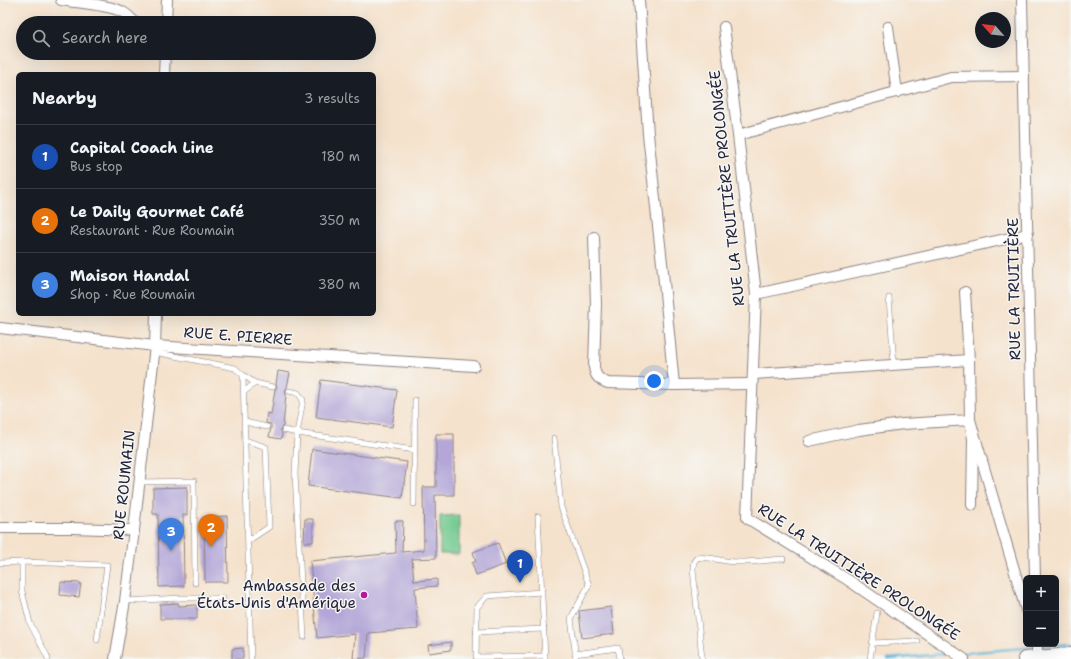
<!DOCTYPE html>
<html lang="en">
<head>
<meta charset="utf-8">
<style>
  :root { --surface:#171b24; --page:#20242c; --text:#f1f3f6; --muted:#9ea1a6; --line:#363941; --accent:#d690ce }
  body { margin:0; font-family:"Shantell Sans",sans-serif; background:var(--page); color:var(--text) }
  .controls { position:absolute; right:12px; bottom:12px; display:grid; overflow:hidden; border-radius:6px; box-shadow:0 4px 16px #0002 }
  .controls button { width:36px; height:36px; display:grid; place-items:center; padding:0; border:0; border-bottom:1px solid var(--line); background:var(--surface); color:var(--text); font:20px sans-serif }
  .compass { position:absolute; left:975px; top:12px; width:36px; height:36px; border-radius:50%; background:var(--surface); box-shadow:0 4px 16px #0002; rotate:297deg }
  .you { position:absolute; left:654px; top:381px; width:14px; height:14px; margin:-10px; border:3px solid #fff; border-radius:50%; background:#1a73e8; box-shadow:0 0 0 6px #1a73e833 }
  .badge { display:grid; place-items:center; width:26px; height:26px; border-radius:50%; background:var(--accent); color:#fff; font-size:13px; font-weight:700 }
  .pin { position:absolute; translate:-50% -33px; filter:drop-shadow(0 1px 2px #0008) }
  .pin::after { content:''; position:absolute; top:21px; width:14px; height:12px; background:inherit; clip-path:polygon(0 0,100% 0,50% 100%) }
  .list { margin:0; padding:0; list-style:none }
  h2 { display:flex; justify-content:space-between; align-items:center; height:52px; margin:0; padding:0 16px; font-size:17px }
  h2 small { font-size:13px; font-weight:400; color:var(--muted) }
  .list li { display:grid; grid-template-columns:26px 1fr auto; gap:12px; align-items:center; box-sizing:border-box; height:64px; padding:0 16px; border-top:1px solid var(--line) }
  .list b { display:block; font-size:15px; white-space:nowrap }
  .list p { margin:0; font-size:13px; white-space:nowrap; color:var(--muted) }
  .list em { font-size:13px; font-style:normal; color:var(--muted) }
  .icon { flex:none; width:22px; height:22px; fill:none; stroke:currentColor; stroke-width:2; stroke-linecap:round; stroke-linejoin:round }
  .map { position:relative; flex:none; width:1071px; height:659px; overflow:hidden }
  .search { position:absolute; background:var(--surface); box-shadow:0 4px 16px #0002; left:16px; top:16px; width:360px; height:44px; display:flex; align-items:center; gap:10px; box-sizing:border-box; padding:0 14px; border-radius:22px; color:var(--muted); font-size:15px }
  .panel { position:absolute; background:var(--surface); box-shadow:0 4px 16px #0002; left:16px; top:72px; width:360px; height:244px; border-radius:6px }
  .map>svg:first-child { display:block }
  .green { fill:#75cb90; stroke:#4c7666 }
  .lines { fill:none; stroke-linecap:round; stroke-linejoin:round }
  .stream { stroke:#5fb7dc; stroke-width:2.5 }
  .building { fill:#b4a7d8 }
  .service-casing { stroke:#8c8284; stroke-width:6 }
  .minor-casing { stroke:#8c8284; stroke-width:12 }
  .secondary-casing { stroke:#8c8284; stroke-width:16 }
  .service { stroke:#fff; stroke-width:5 }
  .minor { stroke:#fff; stroke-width:10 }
  .secondary { stroke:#fff; stroke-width:14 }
  .poi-dot { fill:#b5179e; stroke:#f6f6f2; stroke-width:1.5 }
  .labels { text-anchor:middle; stroke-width:3; stroke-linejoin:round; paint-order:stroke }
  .street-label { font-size:15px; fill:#22223b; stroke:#f6f6f2 }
  .poi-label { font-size:15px; fill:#22223b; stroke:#f6f6f2; text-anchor:end }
</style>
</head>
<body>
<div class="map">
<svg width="1071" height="659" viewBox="0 0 1071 659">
  <rect width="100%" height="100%" fill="#f6f6f2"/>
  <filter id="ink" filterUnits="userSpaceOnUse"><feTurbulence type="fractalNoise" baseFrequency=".025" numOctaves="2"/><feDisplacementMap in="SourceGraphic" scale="8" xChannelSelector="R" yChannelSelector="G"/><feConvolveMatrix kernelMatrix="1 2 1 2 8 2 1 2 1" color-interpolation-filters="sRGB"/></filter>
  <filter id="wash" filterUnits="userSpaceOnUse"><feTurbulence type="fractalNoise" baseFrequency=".012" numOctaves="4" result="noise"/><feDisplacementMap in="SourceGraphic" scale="16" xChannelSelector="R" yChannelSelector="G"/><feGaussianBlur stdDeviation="0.9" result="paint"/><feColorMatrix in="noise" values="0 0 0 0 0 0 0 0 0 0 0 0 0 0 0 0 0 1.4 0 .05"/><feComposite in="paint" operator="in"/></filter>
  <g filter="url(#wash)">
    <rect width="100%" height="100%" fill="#f5e2cc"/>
    <polygon class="green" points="459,515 459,554 440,554 440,516"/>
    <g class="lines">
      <g class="stream">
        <polyline points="1040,646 1071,644"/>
        <polyline points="964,653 1035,647"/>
        <polyline points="888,659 943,654"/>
      </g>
    </g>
    <g id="blocks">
      <g class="building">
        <polygon points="278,371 290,373 287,387 285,391 286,394 283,426 280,429 282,433 281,439 269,437 271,428 271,424 266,423 267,413 271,414 275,390 277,387 276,384"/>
        <polygon points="321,380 397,390 392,427 316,417"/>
        <polygon points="436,434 454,434 454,495 435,495 436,558 412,559 414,581 437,579 437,586 415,588 418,629 368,633 366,658 353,659 355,634 317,638 310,561 396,553 395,521 403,521 402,552 424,550 423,487 436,487"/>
        <polygon points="312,449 407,462 402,498 308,486"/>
        <polygon points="187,487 187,515 183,515 184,586 159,587 158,514 153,514 153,488"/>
        <polygon points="227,516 228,582 205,582 204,517"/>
        <polygon points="305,519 313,519 313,542 304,542"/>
        <polygon points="498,543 506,564 476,575 472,563 476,561 473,552"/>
        <polygon points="61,582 81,583 79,597 60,595"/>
        <polygon points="178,603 179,606 197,605 197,619 160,619 160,604"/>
        <polygon points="611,607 614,634 582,638 579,611"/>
        <polygon points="451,642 451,650 429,653 428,645"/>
        <polygon points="243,648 243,659 232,659 232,649"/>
      </g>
    </g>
  </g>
  <g filter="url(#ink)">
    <use href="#blocks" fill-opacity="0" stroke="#8c8284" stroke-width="1"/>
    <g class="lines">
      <g class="service-casing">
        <g id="service">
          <polyline points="889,298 894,364"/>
          <polyline points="154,352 235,368 243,375 251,659"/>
          <polyline points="243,375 255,383 273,387"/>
          <polyline points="289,391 298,393 303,400 297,433 295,474 304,637"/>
          <polyline points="244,392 255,383"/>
          <polyline points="245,422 267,427"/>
          <polyline points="284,430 297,433 414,450"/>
          <polyline points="554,438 561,507 589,585 571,618 576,659"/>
          <polyline points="245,440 266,447 269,527 248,541"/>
          <polyline points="140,482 194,481 195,583"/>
          <polyline points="414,504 415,400"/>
          <polyline points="538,516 545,658"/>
          <polyline points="22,562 22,591 30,623 47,656 48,659"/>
          <polyline points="0,563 22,562 107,565 97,640"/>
          <polyline points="542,592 487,596 477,607 476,657 545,656"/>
          <polyline points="125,601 181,598 223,598"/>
          <polyline points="476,632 544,629"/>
          <polyline points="872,643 917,641"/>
          <polyline points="575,654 618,648 620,659"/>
          <path d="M702,659L693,569C693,565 693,561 697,558C703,556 719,560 726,561C744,564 764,560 783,559"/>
          <polyline points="870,659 877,613"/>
        </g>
      </g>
      <g class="minor-casing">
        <g id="minor">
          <path d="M61,0C79,3 104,4 121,11C127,14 131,18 135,23"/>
          <polyline points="639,0 648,134 663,272 674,385"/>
          <polyline points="1022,0 1035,578"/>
          <polyline points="166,23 167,0"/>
          <polyline points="724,27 738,135 756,294 747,518 848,580 964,659"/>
          <polyline points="888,27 897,92"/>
          <polyline points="164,74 165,53"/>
          <polyline points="738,135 951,77 1024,76"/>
          <path d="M594,237L596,304L594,367C595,376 599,380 608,383L674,385L752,384"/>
          <polyline points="965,292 969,360"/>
          <polyline points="756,294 1028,234"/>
          <polyline points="0,328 155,346 474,366"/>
          <polyline points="753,374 969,360 970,420 973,439 972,505"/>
          <polyline points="809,441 859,430 903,424 970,420 1026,610"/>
          <polyline points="0,528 72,528 134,530"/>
          <polyline points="1037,644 1037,658"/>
          <polyline points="115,659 125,601 134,530 155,346 156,314"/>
        </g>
      </g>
      <g class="secondary-casing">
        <polyline id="secondary" points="1025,659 1071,655"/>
      </g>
      <use href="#service" class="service"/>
      <use href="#minor" class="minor"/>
      <use href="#secondary" class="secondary"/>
    </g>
  </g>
  <circle class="poi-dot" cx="364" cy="595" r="4"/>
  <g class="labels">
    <g class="street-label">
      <text transform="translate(727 188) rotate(-96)" y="5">RUE LA TRUITIÈRE PROLONGÉE</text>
      <text transform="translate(1014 289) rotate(-91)" y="5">RUE LA TRUITIÈRE</text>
      <text transform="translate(238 336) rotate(4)" y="5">RUE E. PIERRE</text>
      <text transform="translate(124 485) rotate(-84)" y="5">RUE ROUMAIN</text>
      <text transform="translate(859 572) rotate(33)" y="5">RUE LA TRUITIÈRE PROLONGÉE</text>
    </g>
    <g class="poi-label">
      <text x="356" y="591">Ambassade des<tspan x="356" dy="17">États-Unis d'Amérique</tspan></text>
    </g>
  </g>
</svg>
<div class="controls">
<button>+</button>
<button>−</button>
</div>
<svg class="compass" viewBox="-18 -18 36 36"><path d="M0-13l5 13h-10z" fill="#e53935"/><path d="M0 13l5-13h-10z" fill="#9ea1a6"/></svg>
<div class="you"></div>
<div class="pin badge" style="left:520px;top:583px;background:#1a4fb4">1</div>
<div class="pin badge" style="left:211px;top:547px;background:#e8710a">2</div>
<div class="pin badge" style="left:171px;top:551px;background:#3f7fe0">3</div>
<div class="search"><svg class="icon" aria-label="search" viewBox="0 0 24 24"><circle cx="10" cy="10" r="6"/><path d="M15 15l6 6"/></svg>Search here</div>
<section class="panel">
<h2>Nearby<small>3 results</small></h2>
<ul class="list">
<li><span class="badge" style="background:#1a4fb4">1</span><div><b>Capital Coach Line</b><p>Bus stop</p></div><em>180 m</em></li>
<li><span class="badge" style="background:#e8710a">2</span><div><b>Le Daily Gourmet Café</b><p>Restaurant · Rue Roumain</p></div><em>350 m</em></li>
<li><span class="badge" style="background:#3f7fe0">3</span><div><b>Maison Handal</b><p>Shop · Rue Roumain</p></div><em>380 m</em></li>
</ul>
</section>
</div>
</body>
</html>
